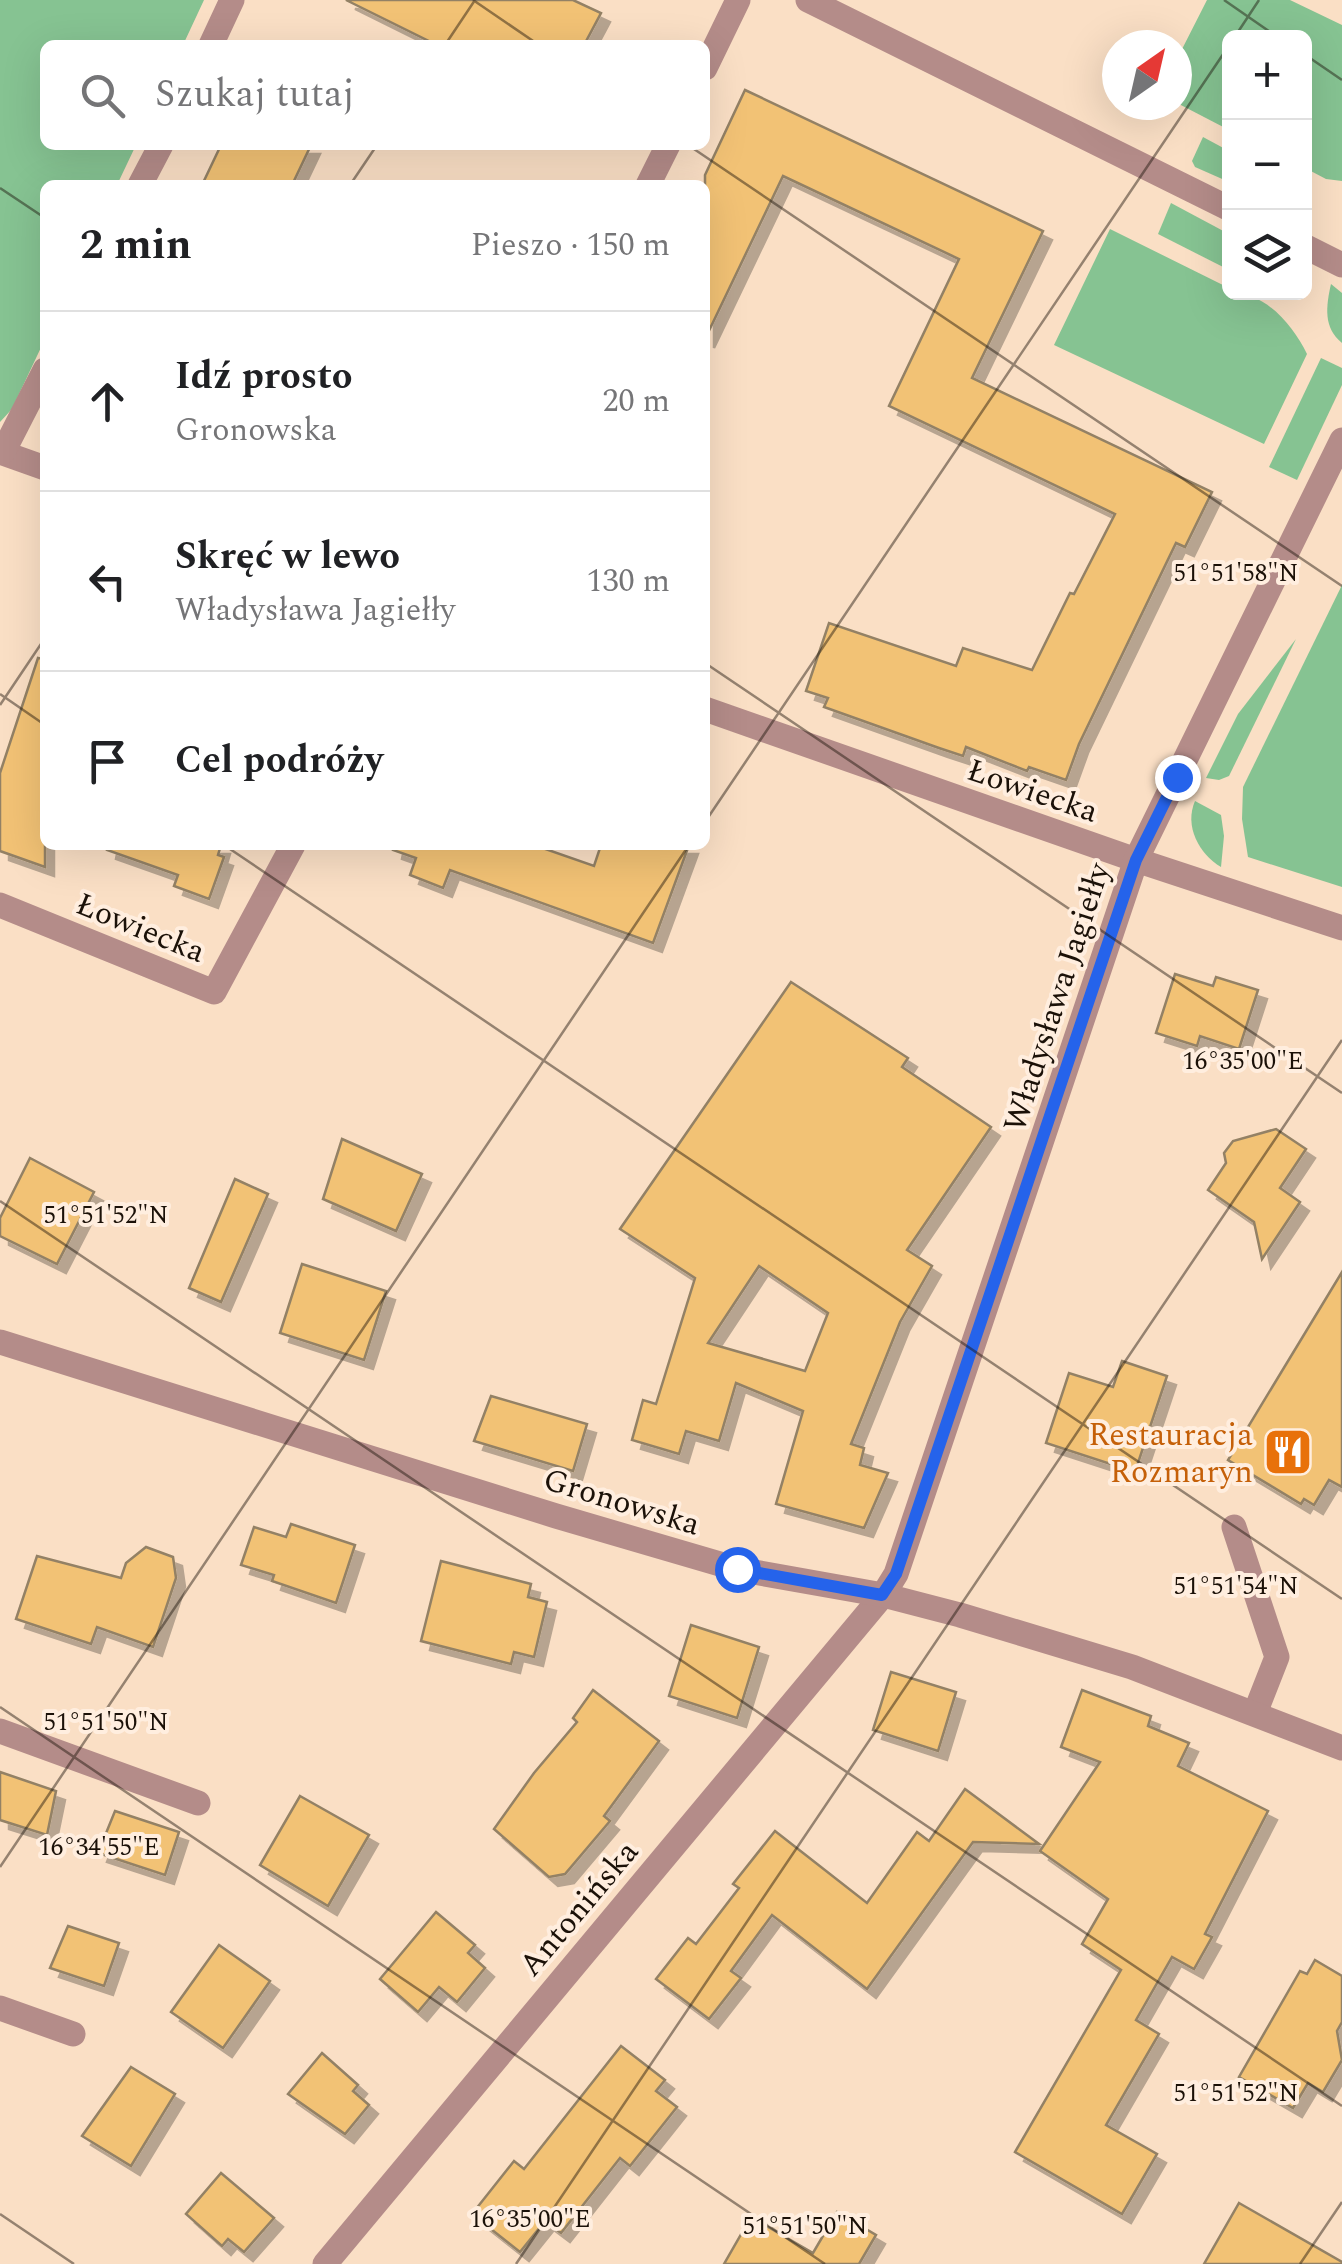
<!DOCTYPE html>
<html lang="pl">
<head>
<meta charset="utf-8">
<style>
  :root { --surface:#fff; --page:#f2f2f2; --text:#202124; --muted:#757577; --line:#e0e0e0 }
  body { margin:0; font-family:Spectral,serif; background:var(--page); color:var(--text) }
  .controls { position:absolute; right:30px; top:30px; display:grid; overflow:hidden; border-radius:15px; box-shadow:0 10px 40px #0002 }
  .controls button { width:90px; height:90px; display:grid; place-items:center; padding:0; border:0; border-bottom:2px solid var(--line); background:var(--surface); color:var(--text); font:50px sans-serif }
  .compass { position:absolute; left:1102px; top:30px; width:90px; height:90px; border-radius:50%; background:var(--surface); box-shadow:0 10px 40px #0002; rotate:34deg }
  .stop { position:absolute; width:30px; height:30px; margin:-22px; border:8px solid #2563eb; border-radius:50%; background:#fff }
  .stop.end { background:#2563eb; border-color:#fff; box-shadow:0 2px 10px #0008 }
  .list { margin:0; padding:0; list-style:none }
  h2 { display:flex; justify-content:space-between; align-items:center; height:130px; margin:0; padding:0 40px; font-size:42px }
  h2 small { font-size:32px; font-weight:400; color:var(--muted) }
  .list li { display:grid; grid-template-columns:65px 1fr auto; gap:30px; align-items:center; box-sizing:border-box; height:180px; padding:0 40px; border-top:2px solid var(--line) }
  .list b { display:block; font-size:38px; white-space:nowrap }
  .list p { margin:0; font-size:32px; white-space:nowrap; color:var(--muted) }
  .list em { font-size:32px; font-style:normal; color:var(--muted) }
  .icon { flex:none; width:55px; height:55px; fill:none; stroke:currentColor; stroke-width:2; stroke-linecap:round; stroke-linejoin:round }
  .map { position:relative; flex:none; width:1342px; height:2264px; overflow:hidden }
  .search { position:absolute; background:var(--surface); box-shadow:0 10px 40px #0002; left:40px; top:40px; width:670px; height:110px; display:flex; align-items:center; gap:25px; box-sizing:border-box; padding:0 35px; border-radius:15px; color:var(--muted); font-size:38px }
  .panel { position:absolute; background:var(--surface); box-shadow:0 10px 40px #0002; left:40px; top:180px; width:670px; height:670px; border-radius:15px }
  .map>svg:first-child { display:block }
  .green { fill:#86c392 }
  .building { fill:#f2c274; stroke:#938165; stroke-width:2.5; fill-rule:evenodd; filter:url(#shadow) }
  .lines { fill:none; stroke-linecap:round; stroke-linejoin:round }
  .service { stroke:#b48c89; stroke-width:25 }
  .minor { stroke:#b48c89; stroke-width:25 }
  .tertiary { stroke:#b48c89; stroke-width:25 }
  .route { stroke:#2563eb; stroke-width:12 }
  .ticks { fill:none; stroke:#1b1108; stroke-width:2.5; stroke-opacity:0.45 }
  .labels { text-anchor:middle; stroke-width:8; stroke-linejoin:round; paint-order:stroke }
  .street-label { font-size:32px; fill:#1b1108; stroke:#ffeedf }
  .food-label { font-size:32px; fill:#c56008; stroke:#ffeedf; text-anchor:end }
  .ticks-label { font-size:25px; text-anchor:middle; fill:#1b1108; stroke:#ffeedf; stroke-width:8; stroke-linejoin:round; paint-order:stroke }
</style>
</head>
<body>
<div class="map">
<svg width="1342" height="2264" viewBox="0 0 1342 2264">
  <defs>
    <filter id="shadow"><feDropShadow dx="9" dy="9" stdDeviation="0" flood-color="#0004"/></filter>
  </defs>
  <rect width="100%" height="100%" fill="#fadfc5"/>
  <g class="green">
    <polygon points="0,0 204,0 183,45 45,45 45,145 136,145 117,185 45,185 45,339 12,409 0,422"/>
    <polygon points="1207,0 1290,0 1342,25 1342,181 1326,179 1305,168 1304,38 1230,38 1229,130 1177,103 1177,59"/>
    <polygon points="1203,137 1229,151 1229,182 1195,167 1192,161"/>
    <polygon points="1171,203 1229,234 1229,270 1158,234"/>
    <path d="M1110,229L1229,288L1230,292C1265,292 1293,325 1307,354L1264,444L1054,345Z"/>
    <path d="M1331,284L1342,293V343C1323,328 1326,306 1331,284Z"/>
    <polygon points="1321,358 1342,368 1342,385 1297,480 1269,467"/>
    <polygon points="1342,585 1342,887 1248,857 1242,819 1243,787"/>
    <polygon points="1296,639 1229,776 1219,780 1206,778 1238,714"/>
    <path d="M1195,801L1221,815L1224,836L1221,867C1199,854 1184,826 1195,801Z"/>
  </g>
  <g class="building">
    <polygon points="346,0 573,0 601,13 584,45 437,45"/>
    <polygon points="745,90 1043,231 972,378 1212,492 1185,547 1176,543 1079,744 1066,780 1029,767 1027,771 966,747 963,756 939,748 824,707 828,698 806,691 829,623 956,666 963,648 1032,670 1070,593 1074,594 1115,514 889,406 959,259 783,176 705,339 705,175"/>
    <polygon points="221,145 311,145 292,185 202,185"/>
    <polygon points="38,658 45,659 45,867 0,851 0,773"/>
    <polygon points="108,845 221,845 218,855 224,857 209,899 174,886 178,875 107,850"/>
    <polygon points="394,845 534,845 594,866 601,845 689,845 653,943 450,870 443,888 410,875 416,858 393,850"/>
    <polygon points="1175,974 1213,986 1216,977 1258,990 1239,1049 1200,1036 1197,1046 1156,1033"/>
    <path d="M791,982L908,1058L902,1067L991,1127L907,1250L932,1266L900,1322L851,1444L864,1448L860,1465L888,1473L864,1528L776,1504L803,1411L736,1383L719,1441L686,1431L679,1454L632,1440L643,1400L656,1404L695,1278L620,1229ZM759,1266L828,1313L805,1371L708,1343Z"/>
    <polygon points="1276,1129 1306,1149 1280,1188 1300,1202 1262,1259 1254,1222 1208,1190 1226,1163 1224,1153 1233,1141"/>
    <polygon points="342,1139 422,1174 396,1231 323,1199"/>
    <polygon points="30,1158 94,1192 57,1264 0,1236 0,1218"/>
    <polygon points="235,1179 268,1194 221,1302 189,1288"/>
    <polygon points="302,1264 386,1291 364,1360 280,1333"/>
    <polygon points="1342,1272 1342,1487 1329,1480 1314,1505 1304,1499 1301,1504 1228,1460"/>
    <polygon points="1122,1361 1167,1376 1135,1472 1046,1443 1069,1373 1113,1387"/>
    <polygon points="491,1396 587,1424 573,1471 474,1441"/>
    <polygon points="291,1524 355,1545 336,1603 272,1581 274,1575 241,1565 254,1527 286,1537"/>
    <polygon points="146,1547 173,1557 176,1578 153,1647 97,1627 91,1644 16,1619 37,1556 121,1578 126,1563"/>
    <polygon points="441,1561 531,1584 528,1597 547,1602 534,1657 514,1652 511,1664 421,1641"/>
    <polygon points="691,1625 759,1647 737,1718 669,1696"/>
    <polygon points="891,1672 956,1692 938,1751 873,1730"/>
    <polygon points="593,1690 659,1741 604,1816 610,1821 565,1874 549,1877 494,1829 534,1773 577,1722 573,1718"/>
    <polygon points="1082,1690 1151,1716 1148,1726 1189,1743 1178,1766 1268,1811 1205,1934 1212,1937 1194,1969 1172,1957 1136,2020 1159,2034 1106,2125 1157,2154 1122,2214 1015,2152 1121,1970 1082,1944 1108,1899 1040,1851 1100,1762 1061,1747"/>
    <polygon points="0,1772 56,1791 47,1835 0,1820"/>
    <polygon points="965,1789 1039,1844 973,1842 867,1989 772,1915 731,1971 741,1978 709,2019 656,1979 688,1938 696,1944 739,1888 733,1884 775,1831 867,1903 917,1832 929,1841"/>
    <polygon points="300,1796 369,1835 328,1906 260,1865"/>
    <polygon points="115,1811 179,1832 165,1875 98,1853"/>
    <polygon points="436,1912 475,1945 468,1953 485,1968 457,2002 439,1987 418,2012 380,1979"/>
    <polygon points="68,1926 119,1943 104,1986 50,1968"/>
    <polygon points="219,1945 270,1981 223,2048 171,2012"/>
    <polygon points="1315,1960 1342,1976 1342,2022 1337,2031 1342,2060 1323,2092 1308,2083 1293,2108 1239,2077 1300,1971 1307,1974"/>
    <polygon points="621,2046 665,2080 656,2091 677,2107 630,2166 620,2158 561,2233 545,2221 520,2252 472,2214 514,2161 524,2169"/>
    <polygon points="322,2053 358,2085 353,2091 369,2105 345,2134 288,2094"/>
    <polygon points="131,2067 175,2094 131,2166 82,2136"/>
    <polygon points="221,2173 274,2218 244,2252 228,2239 222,2246 186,2214"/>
    <polygon points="1239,2203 1342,2262 1342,2264 1204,2264"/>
    <polygon points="837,2212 876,2235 859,2264 724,2264 751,2217 813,2253"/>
  </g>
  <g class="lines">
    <g class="service">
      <polyline points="0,905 214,992 293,845"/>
      <polyline points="1234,1527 1277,1657 1255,1713"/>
      <polyline points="0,1731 198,1803"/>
      <polyline points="0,2008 73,2034"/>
    </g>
    <g class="minor">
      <polyline points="808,0 1230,209"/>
      <polyline points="211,45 232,0"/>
      <polyline points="705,68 738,0"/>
      <polyline points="140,185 161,145"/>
      <polyline points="648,185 668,145"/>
      <polyline points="1304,246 1342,265"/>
      <polyline points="0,452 45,468"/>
      <polyline points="3,452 45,370"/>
      <polyline points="705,709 1136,860 1342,928"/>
      <polyline points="325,2264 883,1595 896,1574 1136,860 1342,440"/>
    </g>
    <polyline class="tertiary" points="0,1342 556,1516 737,1569 883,1595 960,1615 1132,1667 1342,1748"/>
  </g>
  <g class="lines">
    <polyline class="route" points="737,1569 882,1595 896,1574 1136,860 1177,777"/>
  </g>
  <path class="ticks" d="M473,0L539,45M1224,0L1279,38M1234,38L1259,0M445,45L475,0M1304,54L1342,80M688,145L1342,586M350,185L377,145M0,188L45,218M705,663L1342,1093M0,694L45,725M0,705L45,638M705,822L1230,44M224,845L1342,1599M0,1201L1342,2106M0,1707L825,2264M0,1867L689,845M0,2214L74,2264M516,2264L1342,1040M1300,2264L1342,2202"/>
  <defs>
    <g id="restaurant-square" transform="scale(2.5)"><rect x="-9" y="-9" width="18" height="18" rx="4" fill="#e8710a" stroke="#ffeedf"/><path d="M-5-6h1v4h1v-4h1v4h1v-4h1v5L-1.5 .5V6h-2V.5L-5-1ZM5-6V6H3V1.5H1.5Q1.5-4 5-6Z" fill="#fff"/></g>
  </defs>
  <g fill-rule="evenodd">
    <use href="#restaurant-square" x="1288" y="1452"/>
  </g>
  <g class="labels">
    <g class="street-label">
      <text transform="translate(1033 790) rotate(19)" y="11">Łowiecka</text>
      <text transform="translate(141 927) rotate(22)" y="11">Łowiecka</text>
      <text transform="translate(1056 997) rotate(-72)" y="11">Władysława Jagiełły</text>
      <text transform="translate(622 1501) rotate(17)" y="11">Gronowska</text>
      <text transform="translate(578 1908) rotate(-50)" y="11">Antonińska</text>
    </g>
    <g class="food-label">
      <text x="1253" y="1445">Restauracja<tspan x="1253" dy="37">Rozmaryn</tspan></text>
    </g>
  </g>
  <g class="ticks-label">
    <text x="1236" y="581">51°51'58"N</text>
    <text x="1243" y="1069">16°35'00"E</text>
    <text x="106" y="1223">51°51'52"N</text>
    <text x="1236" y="1594">51°51'54"N</text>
    <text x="106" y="1730">51°51'50"N</text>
    <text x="99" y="1855">16°34'55"E</text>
    <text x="1236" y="2101">51°51'52"N</text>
    <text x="530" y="2227">16°35'00"E</text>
    <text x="805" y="2234">51°51'50"N</text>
  </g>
</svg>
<div class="controls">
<button>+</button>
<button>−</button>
<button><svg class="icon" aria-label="layers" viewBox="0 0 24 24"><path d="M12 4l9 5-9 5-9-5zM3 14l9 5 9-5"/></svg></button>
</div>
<svg class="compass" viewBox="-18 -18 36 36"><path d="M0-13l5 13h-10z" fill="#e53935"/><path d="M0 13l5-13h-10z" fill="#757577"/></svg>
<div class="stop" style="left:737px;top:1569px"></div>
<div class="stop end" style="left:1177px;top:777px"></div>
<div class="search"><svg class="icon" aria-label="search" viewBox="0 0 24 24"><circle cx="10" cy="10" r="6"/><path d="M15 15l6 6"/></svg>Szukaj tutaj</div>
<section class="panel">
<h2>2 min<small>Pieszo · 150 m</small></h2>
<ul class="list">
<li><svg class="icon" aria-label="ahead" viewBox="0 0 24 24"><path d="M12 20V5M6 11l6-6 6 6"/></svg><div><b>Idź prosto</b><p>Gronowska</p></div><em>20 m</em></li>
<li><svg class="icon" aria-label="left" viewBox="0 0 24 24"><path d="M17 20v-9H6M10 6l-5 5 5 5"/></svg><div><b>Skręć w lewo</b><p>Władysława Jagiełły</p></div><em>130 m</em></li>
<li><svg class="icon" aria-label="arrive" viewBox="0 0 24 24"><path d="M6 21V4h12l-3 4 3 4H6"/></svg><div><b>Cel podróży</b></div></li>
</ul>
</section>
</div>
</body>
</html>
